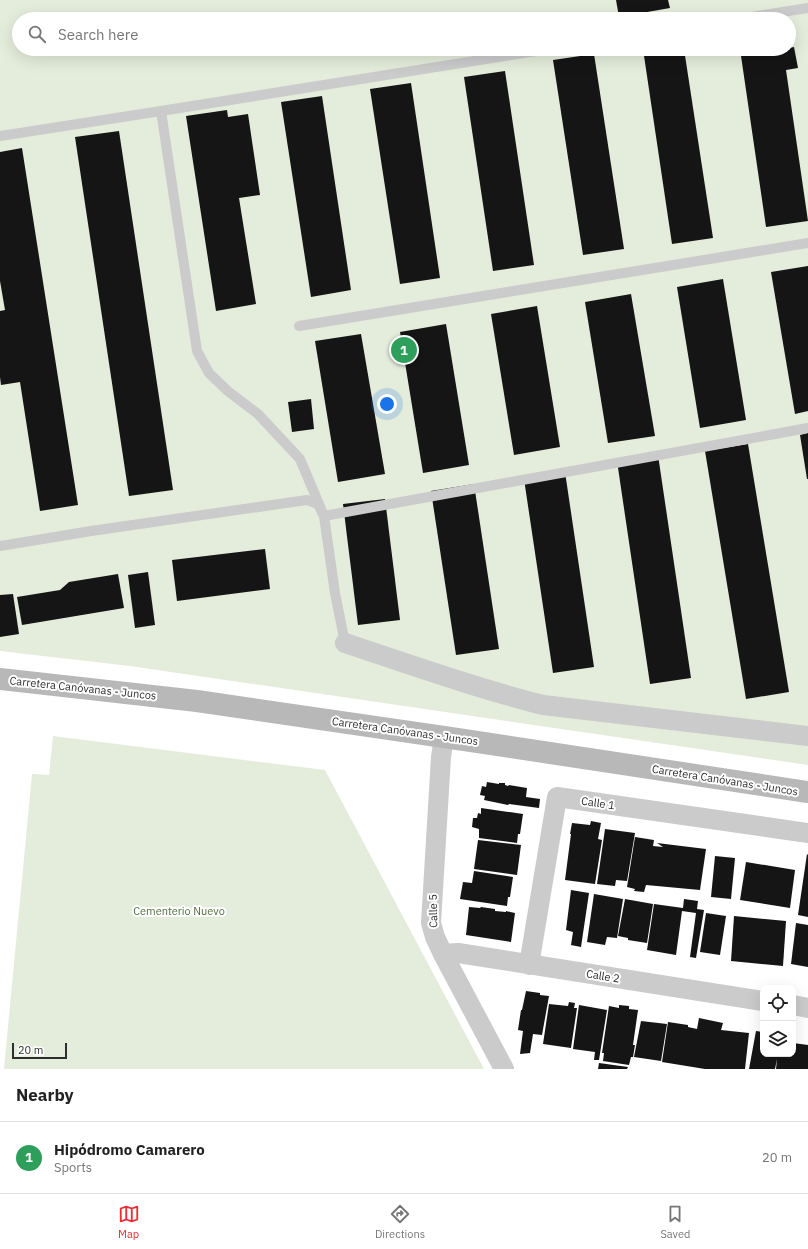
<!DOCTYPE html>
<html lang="en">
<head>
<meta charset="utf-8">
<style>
  :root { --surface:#fff; --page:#f6f6f6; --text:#222; --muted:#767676; --line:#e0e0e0; --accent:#ec2934 }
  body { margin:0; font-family:"IBM Plex Sans",sans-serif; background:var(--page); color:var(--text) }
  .controls { position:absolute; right:12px; bottom:12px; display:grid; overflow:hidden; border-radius:8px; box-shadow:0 4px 16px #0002 }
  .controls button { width:36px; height:36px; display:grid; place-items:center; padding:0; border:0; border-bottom:1px solid var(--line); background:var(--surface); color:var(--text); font:20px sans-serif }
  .scale { position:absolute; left:12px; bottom:10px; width:55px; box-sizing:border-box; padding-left:4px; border:2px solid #2e2e2e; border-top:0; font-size:11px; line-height:14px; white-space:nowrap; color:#2e2e2e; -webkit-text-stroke:3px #fff; paint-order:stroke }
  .you { position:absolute; left:387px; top:404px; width:14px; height:14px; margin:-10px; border:3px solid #fff; border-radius:50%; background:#1a73e8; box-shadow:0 0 0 6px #1a73e833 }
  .badge { display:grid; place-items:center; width:26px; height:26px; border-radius:50%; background:var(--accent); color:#fff; font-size:13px; font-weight:700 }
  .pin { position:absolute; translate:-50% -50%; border:2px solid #fff; box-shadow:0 1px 4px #0006 }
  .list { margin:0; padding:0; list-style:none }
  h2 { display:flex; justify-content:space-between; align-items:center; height:52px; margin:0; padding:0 16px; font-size:17px }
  h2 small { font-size:13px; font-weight:400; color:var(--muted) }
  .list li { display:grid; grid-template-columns:26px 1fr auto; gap:12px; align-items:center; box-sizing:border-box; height:72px; padding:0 16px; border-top:1px solid var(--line) }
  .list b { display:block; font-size:15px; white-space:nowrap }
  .list p { margin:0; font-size:13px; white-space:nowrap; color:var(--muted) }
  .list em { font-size:13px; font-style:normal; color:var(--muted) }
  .icon { flex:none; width:22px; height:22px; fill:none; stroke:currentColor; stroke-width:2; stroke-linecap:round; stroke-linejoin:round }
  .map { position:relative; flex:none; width:808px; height:1069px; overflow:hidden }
  .search { position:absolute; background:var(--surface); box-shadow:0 4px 16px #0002; left:12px; right:12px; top:12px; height:44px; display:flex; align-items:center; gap:10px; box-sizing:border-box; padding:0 14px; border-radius:22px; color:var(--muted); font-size:15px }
  .sheet { height:124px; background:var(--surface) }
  nav { display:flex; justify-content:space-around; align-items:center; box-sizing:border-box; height:56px; border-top:1px solid var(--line); background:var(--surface); font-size:11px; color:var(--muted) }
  nav a { display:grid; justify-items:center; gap:2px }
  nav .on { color:var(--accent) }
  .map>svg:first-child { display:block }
  .green { fill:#e4ecdb; fill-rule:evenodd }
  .building { fill:#151515 }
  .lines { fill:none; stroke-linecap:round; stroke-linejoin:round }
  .service { stroke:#cbcbcb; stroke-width:10 }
  .minor { stroke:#cbcbcb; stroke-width:20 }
  .secondary { stroke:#b8b8b8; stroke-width:22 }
  .labels { text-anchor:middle; stroke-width:4; stroke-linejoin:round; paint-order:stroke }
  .street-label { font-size:11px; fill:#2e2e2e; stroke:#fff }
  .park-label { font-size:11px; fill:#506c3a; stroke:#fff }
</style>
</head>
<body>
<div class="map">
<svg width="808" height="1069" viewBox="0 0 808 1069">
  <rect width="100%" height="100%" fill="#fff"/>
  <g class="green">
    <path d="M0,0H808V765L130,666L0,651ZM19,19H789V49H19Z"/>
    <polygon points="53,736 325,770 484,1069 4,1069 32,774 49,775"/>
  </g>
  <g class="building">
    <polygon points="616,0 668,0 670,8 619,17"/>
    <polygon points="794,47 798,68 786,70 808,221 766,227 740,49 789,49 789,48"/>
    <polygon points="643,49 684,49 713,238 672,244"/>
    <polygon points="594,54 624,249 583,255 553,60"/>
    <polygon points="505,71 534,265 493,271 464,77"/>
    <polygon points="411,83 440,278 400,284 370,89"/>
    <polygon points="322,96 351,290 311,297 281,102"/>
    <polygon points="227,110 228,117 248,114 260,195 239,198 256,304 216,311 186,116"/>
    <polygon points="119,131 173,490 129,496 75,137"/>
    <polygon points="22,148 78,505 40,511 20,382 1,385 0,377 0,311 5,310 0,281 0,152"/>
    <polygon points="808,266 808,411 795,414 771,272"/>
    <polygon points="723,279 746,420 700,428 677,287"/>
    <polygon points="631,294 655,436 608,443 585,302"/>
    <polygon points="537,306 560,447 514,455 491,314"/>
    <polygon points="446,324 469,465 423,473 400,332"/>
    <polygon points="361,334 385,474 338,482 315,341"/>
    <polygon points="311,399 314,429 292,432 288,402"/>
    <polygon points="808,433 808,479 807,479 800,435"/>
    <polygon points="748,444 789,692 746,699 705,451"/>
    <polygon points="658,455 691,678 650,684 617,461"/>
    <polygon points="565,472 594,667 553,673 524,479"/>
    <polygon points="474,484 499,649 456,655 431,491"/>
    <polygon points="385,499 400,620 358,625 343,504"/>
    <polygon points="265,549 270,589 177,601 172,560"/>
    <polygon points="148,572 155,625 135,628 128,575"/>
    <polygon points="118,574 124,608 22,625 17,597 60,590 69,582"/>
    <polygon points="13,594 19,634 0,637 0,595"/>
    <polygon points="487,782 499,784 499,783 505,783 505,785 508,786 509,785 527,788 526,797 540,799 539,808 509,804 508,805 484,800 485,796 480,795 482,786 486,787"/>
    <polygon points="481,808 523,814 520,834 518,834 517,843 479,838 479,829 472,827 473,818 477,818 478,813 481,814"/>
    <polygon points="591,821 601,823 598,839 602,840 595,884 565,880 571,834 570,834 572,823 590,825"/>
    <polygon points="605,829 635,833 627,881 616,880 615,886 597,884"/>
    <polygon points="635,837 654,840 653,846 663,847 657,843 706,849 700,890 646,885 644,892 634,891 635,889 627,887"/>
    <polygon points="478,840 521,845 517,875 474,869"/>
    <polygon points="807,854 808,855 808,917 798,915"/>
    <polygon points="715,856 735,858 731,899 711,897"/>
    <polygon points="746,862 795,870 790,908 740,900"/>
    <polygon points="474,871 513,877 510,897 508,897 507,906 460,899 463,882 472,883"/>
    <polygon points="571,890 589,893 581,947 571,945 573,932 566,930"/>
    <polygon points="594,894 623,899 617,938 607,937 605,945 587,942"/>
    <polygon points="625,899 653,904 647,943 628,940 628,938 618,936"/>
    <polygon points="684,899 698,901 697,909 704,910 696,958 690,957 696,913 682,911 676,955 647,950 654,904 683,908"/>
    <polygon points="469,907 480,908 481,907 495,909 495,911 506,912 506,911 515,913 511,942 466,935"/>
    <polygon points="706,913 726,916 720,955 700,952"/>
    <polygon points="734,916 786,921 783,966 731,961"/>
    <polygon points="796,923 808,925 808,967 791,964"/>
    <polygon points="526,991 540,993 540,995 549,996 542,1035 533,1034 530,1053 520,1054 523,1031 518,1030 521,1010 522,1010"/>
    <polygon points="569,1002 575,1003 574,1008 577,1008 571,1048 543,1044 549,1004 568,1006"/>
    <polygon points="579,1005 607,1010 599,1060 594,1060 595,1052 573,1049"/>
    <polygon points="619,1005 629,1006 629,1009 638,1010 633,1045 635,1045 633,1057 631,1057 629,1065 603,1061 604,1053 602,1053 609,1006 619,1008"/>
    <polygon points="699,1018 723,1023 721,1030 749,1033 745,1069 705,1069 662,1062 668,1022 688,1025 688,1027 697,1029"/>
    <polygon points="641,1021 667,1024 661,1061 634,1057"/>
    <polygon points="756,1031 763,1032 763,1054 793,1054 793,1043 808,1045 808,1069 776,1069 777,1059 775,1069 749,1069"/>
    <polygon points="599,1063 628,1067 627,1069 598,1069"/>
  </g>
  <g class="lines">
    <g class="service">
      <polyline points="738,19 808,8"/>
      <polyline points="549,49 161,111 197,351 209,373 229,392 258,414 300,459 324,516 808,428"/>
      <polyline points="0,136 161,111"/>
      <polyline points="299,326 808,243"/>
      <polyline points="0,546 91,531 307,500 318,504 324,516 335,593 345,643"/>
    </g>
    <g class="minor">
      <path d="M345,643C411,665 476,688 543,705L808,736"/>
      <polyline points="444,737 441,757 431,923 435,937 443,954 504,1069"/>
      <polyline points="443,954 458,953 763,1001"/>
      <polyline points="529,965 557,797 808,833"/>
      <polyline points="793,1005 808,1008"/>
    </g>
    <polyline class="secondary" points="0,679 197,701 444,737 808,792"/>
  </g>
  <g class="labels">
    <g class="street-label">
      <text transform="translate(83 688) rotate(6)" y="4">Carretera Canóvanas - Juncos</text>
      <text transform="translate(405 731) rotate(8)" y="4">Carretera Canóvanas - Juncos</text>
      <text transform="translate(725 780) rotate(9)" y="4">Carretera Canóvanas - Juncos</text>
      <text transform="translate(598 803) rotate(8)" y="4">Calle 1</text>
      <text transform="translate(433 911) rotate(-91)" y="4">Calle 5</text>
      <text transform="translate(603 976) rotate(9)" y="4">Calle 2</text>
    </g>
    <g class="park-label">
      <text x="179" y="915">Cementerio Nuevo</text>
    </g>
  </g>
</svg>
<div class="controls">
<button><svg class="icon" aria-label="locate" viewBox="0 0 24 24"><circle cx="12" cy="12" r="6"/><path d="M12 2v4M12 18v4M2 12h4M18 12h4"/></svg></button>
<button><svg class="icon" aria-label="layers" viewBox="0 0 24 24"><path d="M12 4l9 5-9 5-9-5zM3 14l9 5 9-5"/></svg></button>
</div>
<div class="scale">20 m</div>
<div class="you"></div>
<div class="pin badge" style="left:404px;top:350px;background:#2e9e5b">1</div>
<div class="search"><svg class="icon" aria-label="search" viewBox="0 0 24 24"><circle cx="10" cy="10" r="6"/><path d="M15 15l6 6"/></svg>Search here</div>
</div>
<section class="sheet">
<h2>Nearby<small></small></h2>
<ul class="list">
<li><span class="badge" style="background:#2e9e5b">1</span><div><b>Hipódromo Camarero</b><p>Sports</p></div><em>20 m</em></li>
</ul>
</section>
<nav>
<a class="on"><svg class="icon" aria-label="map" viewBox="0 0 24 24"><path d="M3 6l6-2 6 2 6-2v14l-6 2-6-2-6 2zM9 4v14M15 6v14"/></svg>Map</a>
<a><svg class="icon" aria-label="directions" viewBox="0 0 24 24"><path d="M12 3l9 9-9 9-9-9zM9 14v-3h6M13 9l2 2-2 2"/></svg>Directions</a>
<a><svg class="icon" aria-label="saved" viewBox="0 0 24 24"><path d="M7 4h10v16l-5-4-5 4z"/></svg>Saved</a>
</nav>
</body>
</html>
